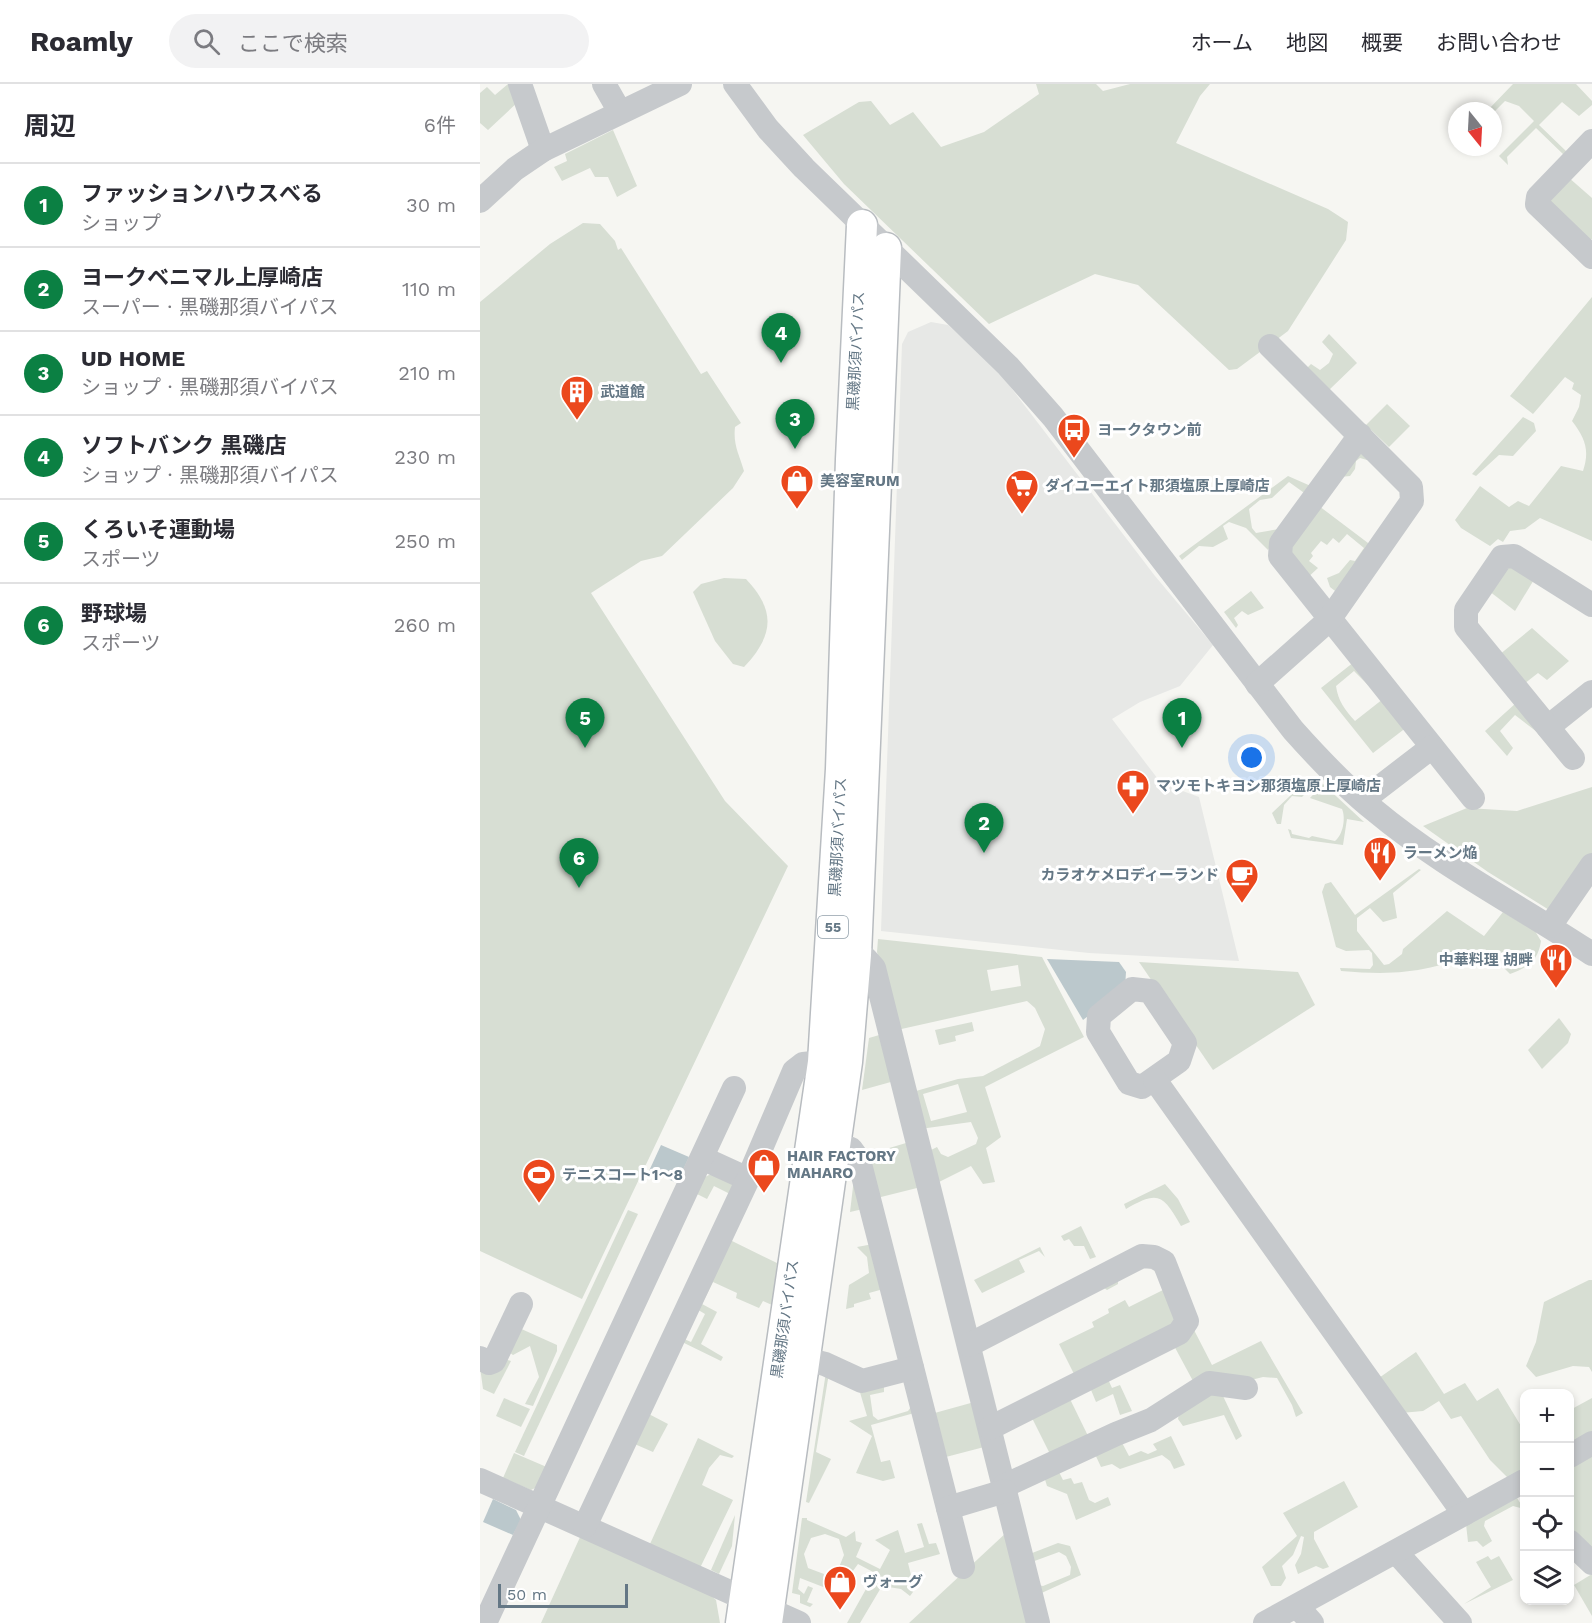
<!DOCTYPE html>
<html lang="ja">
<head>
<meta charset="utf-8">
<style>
  :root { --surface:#fff; --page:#f2f2f3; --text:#2b2b33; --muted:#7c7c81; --line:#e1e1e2; --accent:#0b8043 }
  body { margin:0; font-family:"Work Sans","Noto Sans JP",sans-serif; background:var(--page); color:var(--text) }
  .controls { position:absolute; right:18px; bottom:18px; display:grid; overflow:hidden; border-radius:12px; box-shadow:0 3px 9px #0003 }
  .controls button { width:54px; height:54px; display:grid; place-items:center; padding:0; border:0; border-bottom:2px solid var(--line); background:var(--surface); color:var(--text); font:30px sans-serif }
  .compass { position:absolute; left:968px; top:18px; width:54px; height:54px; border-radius:50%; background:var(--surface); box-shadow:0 3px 9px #0003; rotate:162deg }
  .scale { position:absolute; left:18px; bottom:15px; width:130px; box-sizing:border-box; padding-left:6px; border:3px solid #647785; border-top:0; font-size:16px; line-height:21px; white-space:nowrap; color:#647785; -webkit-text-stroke:4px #fff; paint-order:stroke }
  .you { position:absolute; left:772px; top:674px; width:21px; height:21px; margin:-15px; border:4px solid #fff; border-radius:50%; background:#1a73e8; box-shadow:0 0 0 9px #1a73e833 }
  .badge { display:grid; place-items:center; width:39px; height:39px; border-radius:50%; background:var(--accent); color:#fff; font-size:20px; font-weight:700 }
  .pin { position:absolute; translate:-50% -50px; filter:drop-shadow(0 2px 3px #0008) }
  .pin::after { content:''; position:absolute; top:32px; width:21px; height:18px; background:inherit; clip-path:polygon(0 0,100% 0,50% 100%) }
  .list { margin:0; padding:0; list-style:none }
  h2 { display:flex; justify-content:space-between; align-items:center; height:78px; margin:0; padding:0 24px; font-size:26px }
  h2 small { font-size:20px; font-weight:400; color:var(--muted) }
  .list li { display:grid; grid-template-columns:39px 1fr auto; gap:18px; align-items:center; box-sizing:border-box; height:84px; padding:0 24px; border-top:2px solid var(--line) }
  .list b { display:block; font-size:22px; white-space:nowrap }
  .list p { margin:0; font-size:20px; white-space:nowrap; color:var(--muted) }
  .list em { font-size:20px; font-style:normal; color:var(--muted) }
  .icon { flex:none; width:33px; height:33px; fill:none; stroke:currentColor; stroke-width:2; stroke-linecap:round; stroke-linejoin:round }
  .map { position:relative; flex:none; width:1112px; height:1539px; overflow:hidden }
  header { display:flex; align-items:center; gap:36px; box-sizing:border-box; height:84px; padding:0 30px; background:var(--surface); border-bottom:2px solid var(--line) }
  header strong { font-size:28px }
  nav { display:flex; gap:33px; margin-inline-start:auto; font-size:21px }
  .search { width:420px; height:54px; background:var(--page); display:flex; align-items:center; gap:15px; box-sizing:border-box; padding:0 21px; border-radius:33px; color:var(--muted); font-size:22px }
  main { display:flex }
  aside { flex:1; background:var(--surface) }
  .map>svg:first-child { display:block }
  .built { fill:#e7e8e6 }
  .green { fill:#d7ded3; fill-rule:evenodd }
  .water { fill:#bbc8cc }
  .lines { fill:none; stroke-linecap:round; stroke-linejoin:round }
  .major-casing { stroke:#b8bcc0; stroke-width:33 }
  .minor { stroke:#c6c9cc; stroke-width:24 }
  .major { stroke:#fff; stroke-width:30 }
  .labels { text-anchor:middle; stroke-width:6; stroke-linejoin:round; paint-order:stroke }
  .shield { fill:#fff; stroke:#92a0aa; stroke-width:1.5 }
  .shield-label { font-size:14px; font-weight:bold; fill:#647785 }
  .street-label { font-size:15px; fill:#647785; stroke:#fff }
  .poi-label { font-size:15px; font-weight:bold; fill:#647785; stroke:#fff; text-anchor:start }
</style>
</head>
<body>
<header>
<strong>Roamly</strong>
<div class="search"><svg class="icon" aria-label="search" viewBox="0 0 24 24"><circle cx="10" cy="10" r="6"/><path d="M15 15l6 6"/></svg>ここで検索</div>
<nav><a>ホーム</a><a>地図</a><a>概要</a><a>お問い合わせ</a></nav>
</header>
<main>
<aside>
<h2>周辺<small>6件</small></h2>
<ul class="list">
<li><span class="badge">1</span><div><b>ファッションハウスべる</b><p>ショップ</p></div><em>30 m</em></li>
<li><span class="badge">2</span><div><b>ヨークベニマル上厚崎店</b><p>スーパー · 黒磯那須バイパス</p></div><em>110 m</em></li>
<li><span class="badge">3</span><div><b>UD HOME</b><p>ショップ · 黒磯那須バイパス</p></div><em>210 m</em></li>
<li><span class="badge">4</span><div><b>ソフトバンク 黒磯店</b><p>ショップ · 黒磯那須バイパス</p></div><em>230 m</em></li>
<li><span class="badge">5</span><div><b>くろいそ運動場</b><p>スポーツ</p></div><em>250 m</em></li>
<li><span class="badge">6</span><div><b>野球場</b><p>スポーツ</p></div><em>260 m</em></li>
</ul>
</aside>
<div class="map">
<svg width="1112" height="1539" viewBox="0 0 1112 1539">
  <rect width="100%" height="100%" fill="#f6f6f2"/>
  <polygon class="built" points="451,238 468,241 516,284 675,492 733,561 700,602 660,618 632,635 681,699 719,713 759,877 609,869 401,847 422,260 428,248"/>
  <g class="green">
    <polygon points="28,0 35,0 40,16 8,46 0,39 0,9 7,3 15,11"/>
    <polygon points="556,0 616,0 623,7 650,0 730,0 720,12 696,59 848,125 868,138 866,156 808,247 757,285 749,286 658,201 615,190 509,240 364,100 323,51 379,18 391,17 410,41 433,28 461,63 504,48 559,10"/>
    <polygon points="1033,0 1096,0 1112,17 1112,21 1099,32 1082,18 1059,41 1087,68 1084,71 1056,44 1027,73 1028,81 1019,72 1054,37 1039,22 1025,17 1013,29 1013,27 1007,27"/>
    <polygon points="133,46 157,102 137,113 128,93 115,93 110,84 82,97 74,83 87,77 85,70"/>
    <polygon points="1088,93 1112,114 1112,155 1109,158 1067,116"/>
    <path d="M103,139L120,140L135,157L138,166L141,164L221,290L227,287L261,339L255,343C253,361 259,370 264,387L253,404L182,472L161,477L111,509L245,717L308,782L102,1215L0,1167V218L70,160Z"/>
    <path d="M1112,213V457L1060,434L1045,445L1030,447L1023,458L1018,455L1010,462L981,444L975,436L1000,402L1029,423L1038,417L1049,422L1081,382L1103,387C1110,366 1105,354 1092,337L1099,323L1101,311L1092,305L1094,299L1085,293L1053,330L1030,312Z"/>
    <polygon points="849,250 877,279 849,306 826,285 831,280 840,286 849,279 853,270 842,258"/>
    <polygon points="907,320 930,342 909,363 886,341"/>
    <polygon points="1043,333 1054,339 1056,347 1033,372 1019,371 996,392 992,390"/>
    <polygon points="876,365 889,372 887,376 880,374 876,377 875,385 870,392 860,393 839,422 892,462 859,510 850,503 847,494 859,489 870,476 875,477 884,464 867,450 859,459 853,454 847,461 841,457 831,469 833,472 829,477 838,484 825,496 806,459"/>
    <polygon points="808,392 833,403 827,411 809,398 792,414 780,416 769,425 772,444 776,449 799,445 788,466 766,444 749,438 743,442 748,455 733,463 719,462 702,476 699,472"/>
    <polygon points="1033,481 1055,494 1035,527 1009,507 1022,485"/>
    <path d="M244,494L266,495C296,527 294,551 264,583L253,580L235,557L213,508L221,500Z"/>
    <polygon points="771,507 784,524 768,531 762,527 754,534 758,541 756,544 744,528"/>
    <polygon points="1052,544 1089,577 1067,596 1058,589 1044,600 1019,571"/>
    <path d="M874,578L889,602L874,587L856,602C858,617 865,626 875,637L903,615L927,643L893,669L841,604Z"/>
    <polygon points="1036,619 1057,648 1035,631 1020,647 1033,664 1027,672 1005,647"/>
    <polygon points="830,693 838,696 822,713 812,712 804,721 801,740 797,740 792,729"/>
    <path d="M843,700L884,738L867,735L863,761L811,754L808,745L811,746L812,750L829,754L832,752L855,757C863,751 866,734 862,725L830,714Z"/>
    <polygon points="1112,703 1112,773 1074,829 1008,788 943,742 987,724 1037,727"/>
    <path d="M939,785L941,786L913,809L917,834L903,838L890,824L877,834V847L904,881L909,880L922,870L923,865L967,827L1004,852L1023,828L1055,847L1061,857C1058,877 1048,883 1030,890L1005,865C950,888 920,892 861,887L860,884L890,885L893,881L892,869L889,866L866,867L856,863L842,808L845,800L851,798L875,831Z"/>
    <path d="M398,855L562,873L604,953L505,1003L521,1053L506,1064L515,1098L503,1100L491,1082L457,1099L447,1068L457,1063L461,1070L468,1073L496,1060L498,1054L491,1038L440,1045L436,1007L478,995L503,992L560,962L565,945L555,924L547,917L417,946L397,868ZM538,881L541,902L511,907L507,886ZM478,1000L487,1028L451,1037L443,1010Z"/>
    <polygon points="659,878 818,888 835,921 733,986"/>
    <polygon points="1079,934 1091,950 1088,959 1062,985 1048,966"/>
    <polygon points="492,938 494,947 475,952 476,957 459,961 455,946"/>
    <polygon points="406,949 418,996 382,1006 389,954"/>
    <polygon points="426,1059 445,1102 397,1114 386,1071"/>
    <polygon points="375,1086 407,1204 389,1209 391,1215 374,1220 374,1223 366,1225 369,1201 389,1189 387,1173 377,1163 393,1160 383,1125 370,1128"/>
    <polygon points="233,1089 252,1098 254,1112 234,1102 227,1115 217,1110 225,1093"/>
    <path d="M685,1100L698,1115L710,1138L701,1142C683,1111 679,1106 646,1125L644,1120Z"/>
    <polygon points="148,1126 158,1130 44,1372 35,1368"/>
    <polygon points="601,1142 616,1173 610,1175 604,1162 594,1162 589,1155 584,1157 581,1152"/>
    <polygon points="248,1155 297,1179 292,1221 283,1217 279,1224 256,1214 257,1209 233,1198 222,1220 237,1228 221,1260 243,1273 241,1277 200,1257 202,1254 211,1258 225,1230 215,1224"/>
    <polygon points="560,1163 565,1173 559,1167 539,1176 545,1188 502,1209 494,1196"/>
    <path d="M663,1178L679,1181L702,1232L701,1238L693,1247L596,1294L579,1260L614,1243L612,1238L629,1229L628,1225L645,1216L649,1223L685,1205C669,1172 667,1182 638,1196V1200L627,1206L619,1200Z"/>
    <polygon points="1109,1196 1112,1196 1112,1288 1109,1283 1093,1282 1056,1293 1046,1282 1056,1258 1064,1218"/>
    <polygon points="37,1243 77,1261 77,1267 53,1322 45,1320 59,1293 50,1262 33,1271 26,1266"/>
    <polygon points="714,1246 732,1281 781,1257 823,1329 816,1333 812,1321 797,1294 783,1293 759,1299 713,1297 692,1258"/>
    <polygon points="936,1268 964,1310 985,1299 997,1317 1018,1304 1044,1347 1044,1393 1033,1399 1010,1376 981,1332 971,1335 959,1317 943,1327 921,1329 896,1296"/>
    <polygon points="21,1274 31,1277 14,1310 3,1305 0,1283"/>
    <polygon points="346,1288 349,1289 336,1368 351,1375 329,1419 326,1418"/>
    <polygon points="627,1293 632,1304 640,1301 652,1327 640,1331 633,1310 616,1318 609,1301"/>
    <polygon points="404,1303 404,1308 390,1311 393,1332 398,1336 428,1327 431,1323 438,1328 391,1341 401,1378 410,1376 415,1394 403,1397 376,1389 392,1352 369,1337 387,1332 379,1305"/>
    <polygon points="734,1306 743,1312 762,1352 756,1356 744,1331 703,1342 698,1335 700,1326"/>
    <polygon points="588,1311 610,1356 572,1374 550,1330"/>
    <polygon points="24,1314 50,1325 41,1343 16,1332"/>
    <polygon points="1112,1314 1112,1355 1090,1367 1090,1326"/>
    <polygon points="498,1317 508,1362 462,1374 451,1330"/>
    <polygon points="165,1328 188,1340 173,1368 150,1358"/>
    <polygon points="691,1352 705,1381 694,1385 690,1377 682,1371 640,1385 632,1380 621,1383 614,1368 640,1355 649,1372 661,1367 668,1370 677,1366 673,1360"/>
    <polygon points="218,1354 254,1372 252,1374 240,1371 229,1384 222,1401 253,1416 220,1484 170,1460"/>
    <polygon points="1112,1366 1112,1469 1090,1449 1090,1378"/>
    <polygon points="34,1369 69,1384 61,1401 51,1406 23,1394"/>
    <polygon points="577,1384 583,1396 591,1394 594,1400 602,1398 609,1416 615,1419 628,1413 631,1421 596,1436 587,1410 567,1402 563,1389"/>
    <polygon points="864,1397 878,1423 834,1448 834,1455 849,1483 843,1485 836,1482 818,1490 815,1481 821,1470 824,1453 821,1452 813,1471 802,1482 806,1494 801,1502 791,1502 782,1483 817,1452 803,1429"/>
    <polygon points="1037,1414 1044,1425 1033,1422 1005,1437 1004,1442 1012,1457 1003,1463 997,1457 988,1458 986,1440"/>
    <polygon points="255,1431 252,1462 239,1490 231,1486"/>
    <path d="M322,1434H327V1436L366,1453L375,1447L376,1457L382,1459L376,1473L400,1485L410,1466L395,1456L418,1446L425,1469L444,1463L437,1440L442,1439L449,1460L456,1459L460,1470L428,1479L432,1495L429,1502L433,1508L430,1512L421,1505L402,1502L380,1539H367L395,1489L378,1480L364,1499L351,1506L320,1494L318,1505L324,1510L328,1502L333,1504L327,1518L333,1520L330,1523L320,1519V1511L312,1509ZM345,1450L359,1455L364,1471L353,1498L343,1494L344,1490L328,1484L324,1470L331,1454Z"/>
    <polygon points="527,1448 550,1539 429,1539"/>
    <polygon points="101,1451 223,1505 236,1516 240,1539 61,1539"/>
    <polygon points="578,1459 590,1462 601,1491 555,1512 558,1501 563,1502 590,1491 591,1483 586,1472 579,1468 549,1479 547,1471"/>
    <polygon points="1008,1472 1011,1476 1019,1472 1033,1496 984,1520 1011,1503 996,1478"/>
    <polygon points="1112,1490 1112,1532 1094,1501"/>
  </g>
  <g class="water">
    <polygon points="567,875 639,878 646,888 645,903 603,936"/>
    <polygon points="181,1061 209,1073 197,1099 169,1087"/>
    <polygon points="13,1415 36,1426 41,1436 33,1451 3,1438"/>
  </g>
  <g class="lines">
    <g class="major-casing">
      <g id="major">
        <polyline points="261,1539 343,978 361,685 371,375 382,141"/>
        <polyline points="287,1539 367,978 376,871 406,164"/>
      </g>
    </g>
    <g class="minor">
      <polyline points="40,0 63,66"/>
      <polyline points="124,0 140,28"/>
      <path d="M255,0L288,45L324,84L528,282L573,333L813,646C838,674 864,702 894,726C961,782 1040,822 1112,870"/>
      <polyline points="1112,57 1058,113 1057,120 1112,173"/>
      <polyline points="0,117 35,85 63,66 200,0"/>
      <polyline points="880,351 801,459 800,472 993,714"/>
      <polyline points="777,600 849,536 932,417 931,403 790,262"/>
      <polyline points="1068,643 1112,608"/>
      <polyline points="1093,674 986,543 986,526 1022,473 1034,472 1112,521"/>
      <polyline points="883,716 952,663"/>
      <polyline points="1070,842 1112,781"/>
      <polyline points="376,871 386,875 394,884 558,1539"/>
      <polygon points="652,905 670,907 705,959 699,977 662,1003 649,999 618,948 619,932"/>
      <polyline points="675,996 984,1430"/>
      <polyline points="355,1061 371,1065 379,1076 483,1483"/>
      <polyline points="222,1074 268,1095"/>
      <polyline points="489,1261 662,1172 674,1173 684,1178 707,1237 699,1249 510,1344"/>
      <polyline points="0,1274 9,1279 14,1277 41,1220"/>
      <polyline points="325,1275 345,1280 382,1297 432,1284"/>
      <polyline points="1090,1372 1112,1359"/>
      <polyline points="0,1396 319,1539"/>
      <polyline points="524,1402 636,1350 671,1336 729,1299 766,1304"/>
      <polyline points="468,1424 525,1407"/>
      <polyline points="105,1442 268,1095 314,987 323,980 343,978"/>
      <polyline points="1090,1458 1112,1479"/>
      <polyline points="916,1468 980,1539"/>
      <polyline points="817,1522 832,1539"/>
      <polyline points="5,1539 254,1004"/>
      <polyline points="785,1539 1044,1397"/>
    </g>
    <use href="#major" class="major"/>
  </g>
  <defs>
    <g id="building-pin" transform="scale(1.725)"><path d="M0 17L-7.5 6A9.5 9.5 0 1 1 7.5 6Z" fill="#eb481d" stroke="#fff"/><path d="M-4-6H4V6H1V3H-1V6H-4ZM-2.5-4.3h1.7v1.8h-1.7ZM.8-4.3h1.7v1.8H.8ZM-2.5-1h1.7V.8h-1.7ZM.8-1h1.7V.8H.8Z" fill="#fff"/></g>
    <g id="bus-pin" transform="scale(1.725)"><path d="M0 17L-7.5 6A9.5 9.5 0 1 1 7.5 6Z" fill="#eb481d" stroke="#fff"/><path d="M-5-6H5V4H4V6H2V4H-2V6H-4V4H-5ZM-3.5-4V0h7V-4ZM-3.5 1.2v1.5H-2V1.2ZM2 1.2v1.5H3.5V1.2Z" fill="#fff"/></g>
    <g id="shop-pin" transform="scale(1.725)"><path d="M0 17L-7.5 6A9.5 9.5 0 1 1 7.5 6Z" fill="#eb481d" stroke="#fff"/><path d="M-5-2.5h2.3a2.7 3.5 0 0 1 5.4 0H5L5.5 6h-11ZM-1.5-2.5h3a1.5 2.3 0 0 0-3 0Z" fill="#fff"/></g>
    <g id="supermarket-pin" transform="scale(1.725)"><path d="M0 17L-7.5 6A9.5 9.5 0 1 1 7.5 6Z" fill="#eb481d" stroke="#fff"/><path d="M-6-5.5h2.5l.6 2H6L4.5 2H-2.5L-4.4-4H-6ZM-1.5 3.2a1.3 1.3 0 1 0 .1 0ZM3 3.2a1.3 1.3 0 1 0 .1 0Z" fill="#fff"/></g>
    <g id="pharmacy-pin" transform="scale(1.725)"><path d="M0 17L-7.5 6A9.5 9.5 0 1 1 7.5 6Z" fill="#eb481d" stroke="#fff"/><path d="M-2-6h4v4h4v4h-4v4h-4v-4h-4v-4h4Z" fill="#fff"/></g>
    <g id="restaurant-pin" transform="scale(1.725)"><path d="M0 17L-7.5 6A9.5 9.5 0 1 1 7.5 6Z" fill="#eb481d" stroke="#fff"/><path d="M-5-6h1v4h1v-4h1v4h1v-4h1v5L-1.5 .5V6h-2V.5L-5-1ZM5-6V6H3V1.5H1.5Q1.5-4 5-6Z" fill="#fff"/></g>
    <g id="cafe-pin" transform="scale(1.725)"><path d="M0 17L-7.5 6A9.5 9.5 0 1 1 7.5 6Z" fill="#eb481d" stroke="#fff"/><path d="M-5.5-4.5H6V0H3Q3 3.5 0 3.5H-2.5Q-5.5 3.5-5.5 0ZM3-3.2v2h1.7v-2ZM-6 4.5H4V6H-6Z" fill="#fff"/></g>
    <g id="stadium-pin" transform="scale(1.725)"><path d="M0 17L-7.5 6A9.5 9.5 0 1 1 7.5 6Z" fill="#eb481d" stroke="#fff"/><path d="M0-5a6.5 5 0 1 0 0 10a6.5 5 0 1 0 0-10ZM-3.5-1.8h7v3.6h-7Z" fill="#fff"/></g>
  </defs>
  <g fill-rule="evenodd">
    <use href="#building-pin" x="97" y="308"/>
    <use href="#bus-pin" x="594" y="346"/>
    <use href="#shop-pin" x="317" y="397"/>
    <use href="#supermarket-pin" x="542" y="402"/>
    <use href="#pharmacy-pin" x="653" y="702"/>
    <use href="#restaurant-pin" x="900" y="769"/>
    <use href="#cafe-pin" x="762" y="791"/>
    <use href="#restaurant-pin" x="1076" y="876"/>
    <use href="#shop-pin" x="284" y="1081"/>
    <use href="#stadium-pin" x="59" y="1091"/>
    <use href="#shop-pin" x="360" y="1498"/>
  </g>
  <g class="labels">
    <rect class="shield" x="338" y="832" width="30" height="22" rx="4.5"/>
    <g class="shield-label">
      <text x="353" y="848">55</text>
    </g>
    <g class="street-label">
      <text transform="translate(376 267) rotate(-87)" y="5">黒磯那須バイパス</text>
      <text transform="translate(358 753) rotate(-87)" y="5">黒磯那須バイパス</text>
      <text transform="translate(305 1235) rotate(-82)" y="5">黒磯那須バイパス</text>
    </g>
    <g class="poi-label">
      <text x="120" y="313">武道館</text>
      <text x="617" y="351">ヨークタウン前</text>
      <text x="340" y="402">美容室RUM</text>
      <text x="565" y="407">ダイユーエイト那須塩原上厚崎店</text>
      <text x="676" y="707">マツモトキヨシ那須塩原上厚崎店</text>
      <text x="923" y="774">ラーメン焔</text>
      <text x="739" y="796" text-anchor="end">カラオケメロディーランド</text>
      <text x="1053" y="881" text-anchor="end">中華料理 胡畔</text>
      <text x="307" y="1077">HAIR FACTORY<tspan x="307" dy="17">MAHARO</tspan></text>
      <text x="82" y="1096">テニスコート1～8</text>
      <text x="383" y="1503">ヴォーグ</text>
    </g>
  </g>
</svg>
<div class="controls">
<button>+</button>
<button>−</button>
<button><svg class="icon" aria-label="locate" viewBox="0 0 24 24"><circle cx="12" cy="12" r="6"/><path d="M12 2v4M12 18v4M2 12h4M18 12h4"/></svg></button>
<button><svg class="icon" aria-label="layers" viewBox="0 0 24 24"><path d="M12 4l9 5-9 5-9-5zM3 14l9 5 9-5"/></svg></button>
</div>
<svg class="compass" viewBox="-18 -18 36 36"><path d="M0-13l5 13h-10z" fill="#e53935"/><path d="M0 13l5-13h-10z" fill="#7c7c81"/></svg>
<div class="scale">50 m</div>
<div class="you"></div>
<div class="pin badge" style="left:702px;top:664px">1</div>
<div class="pin badge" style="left:504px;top:769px">2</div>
<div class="pin badge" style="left:315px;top:365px">3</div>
<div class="pin badge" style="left:301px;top:279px">4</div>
<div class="pin badge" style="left:105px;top:664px">5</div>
<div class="pin badge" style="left:99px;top:804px">6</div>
</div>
</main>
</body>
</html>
